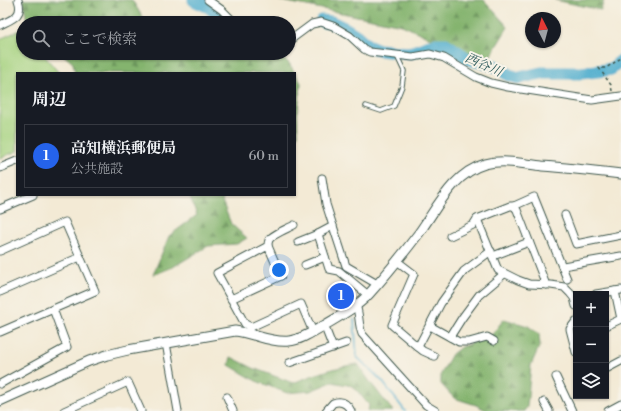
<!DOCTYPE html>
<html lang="ja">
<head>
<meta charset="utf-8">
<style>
  :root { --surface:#171b24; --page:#20242c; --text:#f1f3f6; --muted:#9ea1a6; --line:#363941; --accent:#2563eb }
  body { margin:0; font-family:"Libre Bodoni","Noto Serif JP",serif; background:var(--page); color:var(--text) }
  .controls { position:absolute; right:12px; bottom:12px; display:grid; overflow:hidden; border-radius:0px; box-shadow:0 1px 3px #0004 }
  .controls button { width:36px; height:36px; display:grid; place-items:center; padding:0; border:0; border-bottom:1px solid var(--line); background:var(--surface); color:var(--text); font:20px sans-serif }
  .compass { position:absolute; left:525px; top:12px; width:36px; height:36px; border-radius:50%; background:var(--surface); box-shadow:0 1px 3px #0004; rotate:354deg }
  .you { position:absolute; left:279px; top:270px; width:14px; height:14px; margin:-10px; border:3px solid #fff; border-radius:50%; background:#1a73e8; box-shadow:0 0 0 6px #1a73e833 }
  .badge { display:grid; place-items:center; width:26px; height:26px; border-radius:50%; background:var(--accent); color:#fff; font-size:13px; font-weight:700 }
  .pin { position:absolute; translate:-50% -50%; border:2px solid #fff; box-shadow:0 1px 4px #0006 }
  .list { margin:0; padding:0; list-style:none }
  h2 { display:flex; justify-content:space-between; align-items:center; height:52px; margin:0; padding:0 16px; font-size:17px }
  h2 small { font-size:13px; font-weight:400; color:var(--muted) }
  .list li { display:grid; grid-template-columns:26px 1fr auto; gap:12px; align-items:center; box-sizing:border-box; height:64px; margin:0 8px 8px; padding:0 8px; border:1px solid var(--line); border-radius:0px }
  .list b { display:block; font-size:15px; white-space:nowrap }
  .list p { margin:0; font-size:13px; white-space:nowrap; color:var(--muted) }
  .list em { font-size:13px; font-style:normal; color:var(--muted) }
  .icon { flex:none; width:22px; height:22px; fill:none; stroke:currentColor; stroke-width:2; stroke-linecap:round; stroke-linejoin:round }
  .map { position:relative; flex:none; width:621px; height:411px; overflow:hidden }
  .search { position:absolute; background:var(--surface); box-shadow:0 1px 3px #0004; left:16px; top:16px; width:280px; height:44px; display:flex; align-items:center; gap:10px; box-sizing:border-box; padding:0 14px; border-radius:22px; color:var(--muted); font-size:15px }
  .panel { position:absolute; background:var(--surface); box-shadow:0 1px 3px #0004; left:16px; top:72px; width:280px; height:124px; border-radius:0px }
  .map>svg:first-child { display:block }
  .green { fill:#a5d27f; stroke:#62885a }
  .forest { fill:url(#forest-firs); stroke:#527851 }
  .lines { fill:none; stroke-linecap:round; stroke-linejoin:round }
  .stream { stroke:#50adce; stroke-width:2 }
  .river { stroke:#50adce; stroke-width:13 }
  .lane-casing { stroke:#3f574c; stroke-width:5.5 }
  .street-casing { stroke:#3f574c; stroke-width:9 }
  .secondary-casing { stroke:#3f574c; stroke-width:11 }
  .path { stroke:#3f574c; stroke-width:1.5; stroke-dasharray:3 3; stroke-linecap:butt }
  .lane { stroke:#fff; stroke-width:3.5 }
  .street { stroke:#fff; stroke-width:7 }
  .secondary { stroke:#fff; stroke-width:9 }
  .labels { text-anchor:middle; stroke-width:4; stroke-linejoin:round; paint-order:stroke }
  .water-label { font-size:13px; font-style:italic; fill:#2b595a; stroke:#f7f3e8 }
</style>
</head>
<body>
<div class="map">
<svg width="621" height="411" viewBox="0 0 621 411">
  <defs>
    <pattern id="forest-firs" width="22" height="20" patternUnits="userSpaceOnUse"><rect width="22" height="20" fill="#84b46e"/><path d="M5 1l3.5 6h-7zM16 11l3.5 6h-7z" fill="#6b945b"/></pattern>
  </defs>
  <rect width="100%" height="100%" fill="#f7f3e8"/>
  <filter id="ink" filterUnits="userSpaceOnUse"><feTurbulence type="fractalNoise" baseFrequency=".025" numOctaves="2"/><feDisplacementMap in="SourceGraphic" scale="8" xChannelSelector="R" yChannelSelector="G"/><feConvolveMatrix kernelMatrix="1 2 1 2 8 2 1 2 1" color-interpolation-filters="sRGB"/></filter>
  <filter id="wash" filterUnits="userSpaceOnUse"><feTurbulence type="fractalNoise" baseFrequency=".012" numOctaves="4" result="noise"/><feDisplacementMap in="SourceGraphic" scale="16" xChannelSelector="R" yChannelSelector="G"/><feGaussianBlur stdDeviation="0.9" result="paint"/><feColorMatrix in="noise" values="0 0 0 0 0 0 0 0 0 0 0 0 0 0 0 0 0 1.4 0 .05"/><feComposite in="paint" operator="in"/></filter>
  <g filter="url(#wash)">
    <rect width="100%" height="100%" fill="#f3ead5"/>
    <polygon class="green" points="22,29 23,53 42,53 59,73 17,73 17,151 0,158 0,39"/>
    <g class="forest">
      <path d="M23,0H132L146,23H29C24,17 26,8 23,0Z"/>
      <polygon points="277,0 484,0 508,27 489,58 479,60 402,25"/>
      <polygon points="555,0 604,0 601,10"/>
      <polygon points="61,53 193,53 217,55 234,55 236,53 274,53 289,63 295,73 75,73 73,63"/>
      <polygon points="295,73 301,83 297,115 298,135 295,138"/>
      <polygon points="189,195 225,195 222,201 231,224 247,238 237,244 208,246 173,267 153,275 169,236 197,215"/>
      <polygon points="504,319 528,326 539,334 540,345 531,365 527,407 524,411 488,411 476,405 454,398 441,384 441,374 452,354 461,347 491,336"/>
      <path d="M231,357L253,368L293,383C315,374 335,367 358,364L370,382L393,411H368L369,405L353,386L332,382L310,391L287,393L256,381L229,365Z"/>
    </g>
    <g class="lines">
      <polyline class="stream" points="354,319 357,357 382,381 405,411"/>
      <g class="river">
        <polyline points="194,0 209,7 228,23"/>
        <polyline points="322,21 331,22 346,29 357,36 367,45 379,50 407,53 413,52 436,44 446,44 468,59 495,66 509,75 519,78 541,73 581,73 605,70 611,69 621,61"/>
      </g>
    </g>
  </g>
  <g filter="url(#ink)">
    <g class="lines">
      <g class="lane-casing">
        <polyline id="lane" points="366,106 381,111 394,106 402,86 404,71 397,56"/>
      </g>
      <g class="street-casing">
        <g id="street">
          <polyline points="208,0 222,10 235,23"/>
          <path d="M0,25C12,19 24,16 18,0"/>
          <polyline points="289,41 312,24 321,22 333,26 350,36 364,49 370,52 413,57 430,54 444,58 476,77 491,83 508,87 592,100 621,96"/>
          <polyline points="0,168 17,161"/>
          <polyline points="322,178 326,204 333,226"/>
          <polyline points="514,206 534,197 567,279"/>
          <polyline points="0,209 33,195"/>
          <polyline points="565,215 576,244 621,235"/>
          <polyline points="477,219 498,270 518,280 529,284 551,285 564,287 570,293 574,298 576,306"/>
          <polyline points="318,234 333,226 346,266 377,284"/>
          <polyline points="450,236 473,225 477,219 510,206 514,206 517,210 546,285"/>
          <polyline points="298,242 318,234 329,269 339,271 368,295"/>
          <path d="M268,246C268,244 268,242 269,240C271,235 289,228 294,225"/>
          <polyline points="0,251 65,222 95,291 0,332"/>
          <polyline points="493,256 529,242"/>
          <polyline points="397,261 414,274 392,325 418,347 441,303 464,271 491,251"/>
          <polyline points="305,265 325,257"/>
          <polyline points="563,266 621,256"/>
          <polyline points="615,291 621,319"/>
          <polyline points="0,292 80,257"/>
          <polyline points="596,294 621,290"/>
          <polyline points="231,299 281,276 268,246 217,273 245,324 251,327 247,332"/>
          <path d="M356,305C360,316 358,323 362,334L426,405L436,411"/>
          <polyline points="576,321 570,329 576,352"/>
          <polyline points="324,325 333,348"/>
          <polyline points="430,326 459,342 469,342 487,337 494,341"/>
          <polyline points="606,326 621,319"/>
          <polyline points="251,327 301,304 313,332"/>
          <polyline points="450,337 462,318 479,295 504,274"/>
          <polyline points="166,343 178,411"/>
          <polyline points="418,347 423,351 434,356"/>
          <polyline points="289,363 346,343"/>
          <polyline points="606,369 621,361"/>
          <polyline points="556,377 572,411"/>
          <polyline points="0,384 67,347 53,309"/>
          <polyline points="227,397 233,411"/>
          <polyline points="544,402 549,411"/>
          <polyline points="64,411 128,382 141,411"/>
          <path d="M326,411L333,403C341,400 347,403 351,411"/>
          <polyline points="608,411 621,404"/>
        </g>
      </g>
      <g class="secondary-casing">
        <path id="secondary" d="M0,401L89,361L107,355L128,350L235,331C253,333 271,343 289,341C301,340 314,331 325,325C340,316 357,307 369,294C387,274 403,254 419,233C437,208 453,173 485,164C504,159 524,164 542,166C569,168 595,171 621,174"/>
      </g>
      <polyline class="path" points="612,91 611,85 599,68 606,68 621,58"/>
      <use href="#lane" class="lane"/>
      <use href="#street" class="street"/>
      <use href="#secondary" class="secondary"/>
    </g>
  </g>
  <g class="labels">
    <g class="water-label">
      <text transform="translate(484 64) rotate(24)" y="5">西谷川</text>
    </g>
  </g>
</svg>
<div class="controls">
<button>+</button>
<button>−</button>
<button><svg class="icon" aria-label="layers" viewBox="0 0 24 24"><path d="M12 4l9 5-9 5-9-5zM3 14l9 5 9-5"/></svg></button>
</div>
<svg class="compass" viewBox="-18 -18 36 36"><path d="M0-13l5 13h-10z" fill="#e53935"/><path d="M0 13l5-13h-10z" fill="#9ea1a6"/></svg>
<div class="you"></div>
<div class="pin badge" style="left:341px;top:296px">1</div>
<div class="search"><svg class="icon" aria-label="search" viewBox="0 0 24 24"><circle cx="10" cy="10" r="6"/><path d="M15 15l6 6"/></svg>ここで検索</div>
<section class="panel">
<h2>周辺<small></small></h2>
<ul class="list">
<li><span class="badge">1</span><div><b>高知横浜郵便局</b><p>公共施設</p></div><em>60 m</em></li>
</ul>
</section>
</div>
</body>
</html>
